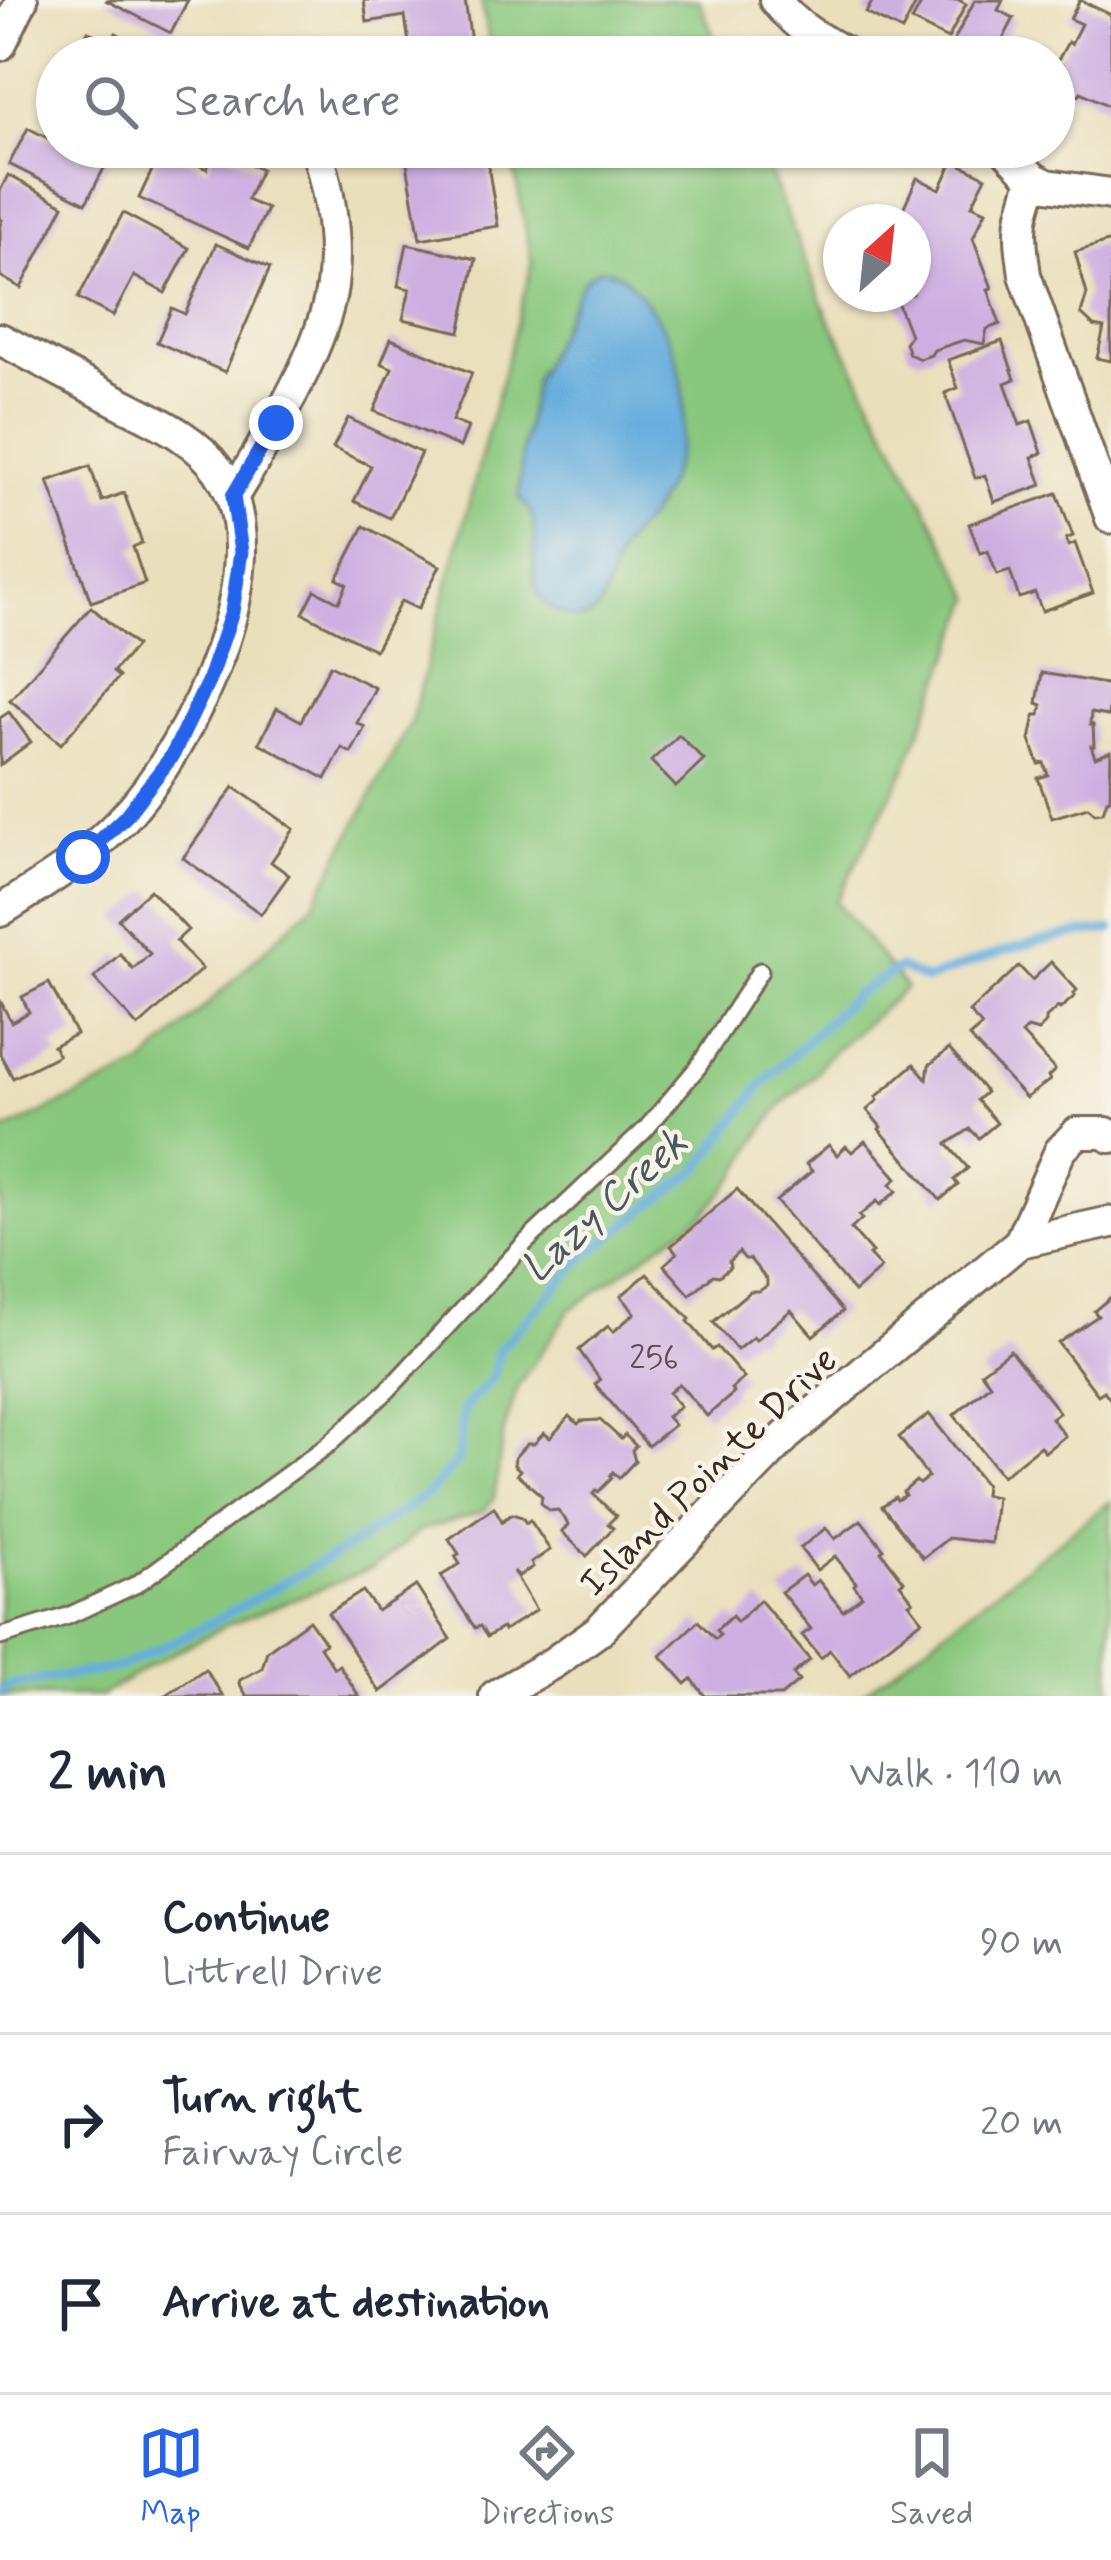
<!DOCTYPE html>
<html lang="en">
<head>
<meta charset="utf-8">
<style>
  :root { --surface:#fff; --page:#f6f6f7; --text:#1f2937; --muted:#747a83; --line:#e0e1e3; --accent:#2563eb }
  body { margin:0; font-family:Mynerve,sans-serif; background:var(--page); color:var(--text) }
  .compass { position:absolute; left:823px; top:204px; width:108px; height:108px; border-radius:50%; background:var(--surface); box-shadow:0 3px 9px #0004; rotate:27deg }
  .stop { position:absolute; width:36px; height:36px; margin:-27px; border:9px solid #2563eb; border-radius:50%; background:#fff }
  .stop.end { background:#2563eb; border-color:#fff; box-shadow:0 3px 12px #0008 }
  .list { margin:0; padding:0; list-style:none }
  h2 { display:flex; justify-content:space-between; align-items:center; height:156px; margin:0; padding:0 48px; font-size:51px }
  h2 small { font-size:39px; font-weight:400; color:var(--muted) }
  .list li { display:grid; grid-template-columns:78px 1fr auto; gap:36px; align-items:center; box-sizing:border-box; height:180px; padding:0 48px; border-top:3px solid var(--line) }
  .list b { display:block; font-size:45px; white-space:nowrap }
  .list p { margin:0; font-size:39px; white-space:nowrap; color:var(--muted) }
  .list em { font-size:39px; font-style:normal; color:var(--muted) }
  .icon { flex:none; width:66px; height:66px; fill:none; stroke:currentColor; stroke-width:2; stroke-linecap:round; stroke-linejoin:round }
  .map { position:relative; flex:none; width:1111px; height:1696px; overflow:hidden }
  .search { position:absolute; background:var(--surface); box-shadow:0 3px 9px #0004; left:36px; right:36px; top:36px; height:132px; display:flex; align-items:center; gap:30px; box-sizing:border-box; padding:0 42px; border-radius:66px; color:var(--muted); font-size:45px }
  .sheet { height:696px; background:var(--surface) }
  nav { display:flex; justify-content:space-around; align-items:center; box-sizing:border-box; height:168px; border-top:3px solid var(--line); background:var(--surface); font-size:33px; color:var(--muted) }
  nav a { display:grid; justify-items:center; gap:6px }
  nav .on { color:var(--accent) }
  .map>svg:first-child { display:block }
  .green { fill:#88c77d; stroke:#62784e; stroke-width:3 }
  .water { fill:#66addd; stroke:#506c7e; stroke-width:3 }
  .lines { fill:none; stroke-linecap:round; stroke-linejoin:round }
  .stream { stroke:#66addd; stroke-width:9 }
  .building { fill:#ccaee1 }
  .lane-casing { stroke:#786955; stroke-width:21 }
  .street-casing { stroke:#786955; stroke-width:36 }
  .lane { stroke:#fff; stroke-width:15 }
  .street { stroke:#fff; stroke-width:30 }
  .route { stroke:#2563eb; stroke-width:15 }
  .labels { text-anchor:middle; stroke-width:9; stroke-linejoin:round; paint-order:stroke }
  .number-label { font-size:33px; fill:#5f4b4f }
  .street-label { font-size:39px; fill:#3b2a1e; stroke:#f7f3e8 }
  .water-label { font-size:42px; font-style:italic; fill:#4a5861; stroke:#f7f3e8 }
</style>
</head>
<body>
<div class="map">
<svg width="1111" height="1696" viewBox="0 0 1111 1696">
  <rect width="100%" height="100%" fill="#f7f3e8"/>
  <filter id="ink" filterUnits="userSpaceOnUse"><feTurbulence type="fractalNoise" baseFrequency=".00833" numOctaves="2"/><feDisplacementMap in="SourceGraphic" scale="24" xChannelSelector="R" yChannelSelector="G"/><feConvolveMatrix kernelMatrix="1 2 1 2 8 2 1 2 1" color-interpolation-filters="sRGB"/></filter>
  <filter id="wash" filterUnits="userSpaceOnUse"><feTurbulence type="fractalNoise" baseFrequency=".004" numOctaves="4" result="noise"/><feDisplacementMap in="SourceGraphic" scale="48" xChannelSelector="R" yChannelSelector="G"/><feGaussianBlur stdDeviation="2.7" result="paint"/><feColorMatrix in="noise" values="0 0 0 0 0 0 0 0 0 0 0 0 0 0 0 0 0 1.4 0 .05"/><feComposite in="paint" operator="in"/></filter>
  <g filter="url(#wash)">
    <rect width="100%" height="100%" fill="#eadfbb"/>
    <g class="green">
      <polygon points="481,0 699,0 722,57 492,57"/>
      <polygon points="510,147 759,147 828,316 973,598 906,767 836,902 906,988 823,1061 817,1073 785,1101 764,1128 737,1175 705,1213 570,1310 518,1386 503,1434 494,1498 482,1512 421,1530 374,1568 229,1624 147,1667 101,1696 0,1696 0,1133 144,1065 314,903 412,719 532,264"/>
      <polygon points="1111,1501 1111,1696 860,1696"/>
    </g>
    <path class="water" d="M598,269C623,269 632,284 647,303C696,365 694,442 654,508C645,524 629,535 620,551C605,580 608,641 556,611C520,592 540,551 533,520C531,510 525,504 519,497L522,451L534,381L583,281Z"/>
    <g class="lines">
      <path class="stream" d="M0,1692L11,1685L120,1667L205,1626L347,1548L428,1494L458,1460L463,1410L492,1378L500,1348L585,1256L700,1168L765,1081L857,993L900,968L927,980C986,956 1046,934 1111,930"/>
    </g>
    <g id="blocks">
      <g class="building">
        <polygon points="105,0 188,0 171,33"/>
        <polygon points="364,0 465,0 472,49 411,57 405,16 367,22"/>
        <polygon points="873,0 918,0 902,31 866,13"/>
        <polygon points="923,0 959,0 966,4 948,39 912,21"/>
        <polygon points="975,0 1003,0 998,10 1014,18 994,57 977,57 952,44"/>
        <polygon points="1080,0 1111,15 1111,107 1081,92 1079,95 1054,83 1062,65 1057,62 1068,42 1071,44 1081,24 1070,19"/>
        <polygon points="88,31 111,43 116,33 163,57 75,57"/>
        <polygon points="28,128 57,143 57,147 115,147 86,203 9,164"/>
        <polygon points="472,147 485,147 498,226 420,239 406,158"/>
        <polygon points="162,149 207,169 216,149 261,169 247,200 267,209 249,248 139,198"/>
        <polygon points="953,161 986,177 972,205 986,211 973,238 992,288 988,289 1000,324 987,329 984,344 964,340 934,350 931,355 920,359 909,354 905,343 910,335 894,294 913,294 913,222 897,222 917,178 940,189"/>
        <polygon points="8,175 64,205 21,288 0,276 0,225 2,220 0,219 0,191"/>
        <polygon points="123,213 189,248 165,293 134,276 113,316 78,298"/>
        <polygon points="1111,241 1111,361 1097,358 1104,328 1094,326 1081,314 1087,294 1075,252"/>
        <polygon points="216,244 270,268 225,372 157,342 172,308 185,314"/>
        <polygon points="407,244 476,259 460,332 403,319 410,289 398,286"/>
        <polygon points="391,339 472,373 452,421 468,427 460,447 374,411 392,368 381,363"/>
        <polygon points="1002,341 1015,379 1005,383 1020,425 1031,421 1042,453 1032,457 1042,485 994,502 985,475 975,478 945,393 958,388 948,360"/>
        <polygon points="348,418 421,453 390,518 354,501 371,466 333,448"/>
        <polygon points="90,466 102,501 124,493 142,543 133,547 145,583 91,602 48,481"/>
        <polygon points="1057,493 1073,536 1066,539 1069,546 1075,543 1093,593 1042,611 1035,593 1019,598 1010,571 997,575 988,551 980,553 969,524"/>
        <polygon points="364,526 440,566 418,609 401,601 375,650 303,613 315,590 339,602 347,584 337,579"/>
        <polygon points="91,607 136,646 113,672 119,677 61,744 10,700"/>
        <polygon points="330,665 375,688 357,723 365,727 351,753 342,748 326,779 259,743 277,708 301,721"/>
        <polygon points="1042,673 1111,685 1108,716 1091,713 1090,725 1093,725 1094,746 1091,746 1095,757 1111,751 1110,799 1107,800 1103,812 1095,813 1088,807 1052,818 1038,778 1048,775 1044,763 1039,764 1030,740 1035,715 1040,715 1042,705 1037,703"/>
        <polygon points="9,712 31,742 0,765 0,718"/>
        <polygon points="679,735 704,760 676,787 651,761"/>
        <polygon points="234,787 294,829 271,862 289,875 261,914 183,858"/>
        <polygon points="150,890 188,930 176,941 202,969 138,1027 94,978 120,954 133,969 150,954 118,919"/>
        <polygon points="1051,962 1077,990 1073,994 1075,996 1060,1009 1058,1007 1046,1018 1046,1023 1038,1031 1028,1028 1022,1034 1055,1070 1048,1077 1050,1080 1026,1098 969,1037 982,1026 969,1012 1019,966 1032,980"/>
        <polygon points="49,983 76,1034 53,1046 58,1055 13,1078 0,1054 0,1000 11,1022 29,1012 22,997"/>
        <polygon points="949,1049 986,1092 977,1100 997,1123 979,1138 970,1129 947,1144 968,1168 954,1180 958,1185 940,1200 879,1129 881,1127 867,1110 878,1100 876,1097 914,1064 927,1079 929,1065"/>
        <polygon points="865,1141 897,1178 891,1184 897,1191 880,1205 877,1201 859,1216 862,1219 851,1229 872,1253 869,1255 881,1268 854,1292 776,1201 812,1171 806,1164 829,1145 837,1155 846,1146 852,1152"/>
        <polygon points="737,1189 843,1311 813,1336 791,1310 756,1340 753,1337 737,1350 713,1322 750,1291 759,1291 767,1286 767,1280 750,1259 745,1259 739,1252 729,1261 730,1267 719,1276 713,1275 690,1295 664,1265 677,1253 671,1246"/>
        <polygon points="647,1274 690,1319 688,1321 712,1350 717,1347 744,1378 731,1389 734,1393 707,1416 679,1384 669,1393 680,1406 667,1417 674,1425 648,1446 595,1384 600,1380 579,1350 608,1326 613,1332 635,1313 621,1296"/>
        <polygon points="1111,1297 1111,1400 1104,1391 1098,1395 1058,1343 1098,1316 1094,1311"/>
        <polygon points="1010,1350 1059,1412 1051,1418 1065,1436 1045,1452 1040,1446 1002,1476 954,1415 990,1384 981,1372"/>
        <polygon points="929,1414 985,1485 984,1495 996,1497 991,1543 948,1538 923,1558 882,1506 895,1497 897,1500 905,1495 903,1492 916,1481 919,1484 928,1477 899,1437"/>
        <polygon points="570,1416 578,1424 581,1421 600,1420 621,1439 625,1435 636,1446 632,1450 635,1461 619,1478 613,1472 610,1476 612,1478 598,1492 596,1490 593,1494 616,1516 608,1524 613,1528 587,1556 562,1532 568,1525 565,1519 557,1510 550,1511 541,1503 542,1496 517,1474 520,1470 514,1465 515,1457 527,1444 534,1444 544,1433 550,1438"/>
        <polygon points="494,1507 502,1521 512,1514 522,1517 526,1523 530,1520 550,1550 531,1563 533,1567 519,1576 513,1571 536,1610 504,1631 502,1628 487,1637 480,1626 475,1628 441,1576 460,1564 455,1556 459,1554 449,1539"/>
        <polygon points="861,1520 884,1549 881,1551 904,1581 900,1584 913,1601 909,1603 922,1620 850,1676 830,1650 821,1658 802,1635 811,1629 781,1592 804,1575 812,1585 818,1580 843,1611 862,1596 854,1585 856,1583 835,1556 817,1570 800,1548 826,1528 835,1539"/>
        <polygon points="416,1586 451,1639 380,1692 328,1613 363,1591 377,1611"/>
        <polygon points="760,1600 810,1660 793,1674 799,1681 781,1696 705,1696 692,1679 686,1684 661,1656 698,1621 715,1639 720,1635 716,1630 732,1616 737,1622"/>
        <polygon points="309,1620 325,1643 320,1647 334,1668 339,1665 359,1696 247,1696 239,1683 240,1680 262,1668 267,1651"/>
        <polygon points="205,1669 223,1696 165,1696"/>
      </g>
    </g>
  </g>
  <g filter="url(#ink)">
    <use href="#blocks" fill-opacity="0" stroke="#786955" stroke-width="3"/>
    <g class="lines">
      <g class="lane-casing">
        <polyline id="lane" points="0,1637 68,1616 137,1584 328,1445 388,1390 526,1242 645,1130 698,1067 760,971"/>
      </g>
      <g class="street-casing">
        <g id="street">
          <path d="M775,0C796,28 823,41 853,57"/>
          <polyline points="0,45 22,0"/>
          <polyline points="1003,147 1033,178 1047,185 1111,194"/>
          <path d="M1033,178C1030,193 1024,206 1022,220C1019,239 1023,257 1025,275L1111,518"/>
          <path d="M0,339C38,359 75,379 113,399C149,418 193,435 218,470C283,561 190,747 123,819C88,857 44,883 0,911"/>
          <path d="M233,496C267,439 323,351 332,286C338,241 329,190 316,147"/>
          <polyline points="1020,1242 1060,1151 1077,1133 1106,1133 1111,1137"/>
          <polyline points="495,1696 553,1663 598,1631 786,1436 1020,1242 1111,1222"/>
        </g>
      </g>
      <use href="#lane" class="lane"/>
      <use href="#street" class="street"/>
    </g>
  </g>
  <g class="lines" filter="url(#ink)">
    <polyline class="route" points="83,857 125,817 172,756 208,682 232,612 241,552 233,496 276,423"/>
  </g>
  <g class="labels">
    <g class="number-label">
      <text x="654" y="1368">256</text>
    </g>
    <g class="street-label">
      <text transform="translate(707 1470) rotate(-44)" y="14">Island Pointe Drive</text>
    </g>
    <g class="water-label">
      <text transform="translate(603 1204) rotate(-42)" y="15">Lazy Creek</text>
    </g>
  </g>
</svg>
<svg class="compass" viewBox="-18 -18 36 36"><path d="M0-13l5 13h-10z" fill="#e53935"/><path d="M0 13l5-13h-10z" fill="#747a83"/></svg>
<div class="stop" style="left:83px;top:857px"></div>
<div class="stop end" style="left:276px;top:423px"></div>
<div class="search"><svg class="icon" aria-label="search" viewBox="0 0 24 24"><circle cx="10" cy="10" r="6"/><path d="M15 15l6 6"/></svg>Search here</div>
</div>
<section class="sheet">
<h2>2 min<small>Walk · 110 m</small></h2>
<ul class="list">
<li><svg class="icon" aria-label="ahead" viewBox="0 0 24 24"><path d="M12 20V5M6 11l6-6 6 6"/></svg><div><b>Continue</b><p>Littrell Drive</p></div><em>90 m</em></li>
<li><svg class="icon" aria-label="right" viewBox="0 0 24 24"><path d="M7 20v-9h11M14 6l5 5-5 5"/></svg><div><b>Turn right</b><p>Fairway Circle</p></div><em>20 m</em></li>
<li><svg class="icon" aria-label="arrive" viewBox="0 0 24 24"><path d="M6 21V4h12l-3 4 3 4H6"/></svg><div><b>Arrive at destination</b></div></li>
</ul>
</section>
<nav>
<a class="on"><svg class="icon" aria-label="map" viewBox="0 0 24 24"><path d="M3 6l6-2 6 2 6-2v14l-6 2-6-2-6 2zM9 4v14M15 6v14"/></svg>Map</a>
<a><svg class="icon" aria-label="directions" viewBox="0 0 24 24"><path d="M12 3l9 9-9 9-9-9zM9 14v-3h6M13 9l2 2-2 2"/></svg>Directions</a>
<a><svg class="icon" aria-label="saved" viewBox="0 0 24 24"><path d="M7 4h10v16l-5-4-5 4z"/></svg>Saved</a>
</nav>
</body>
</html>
